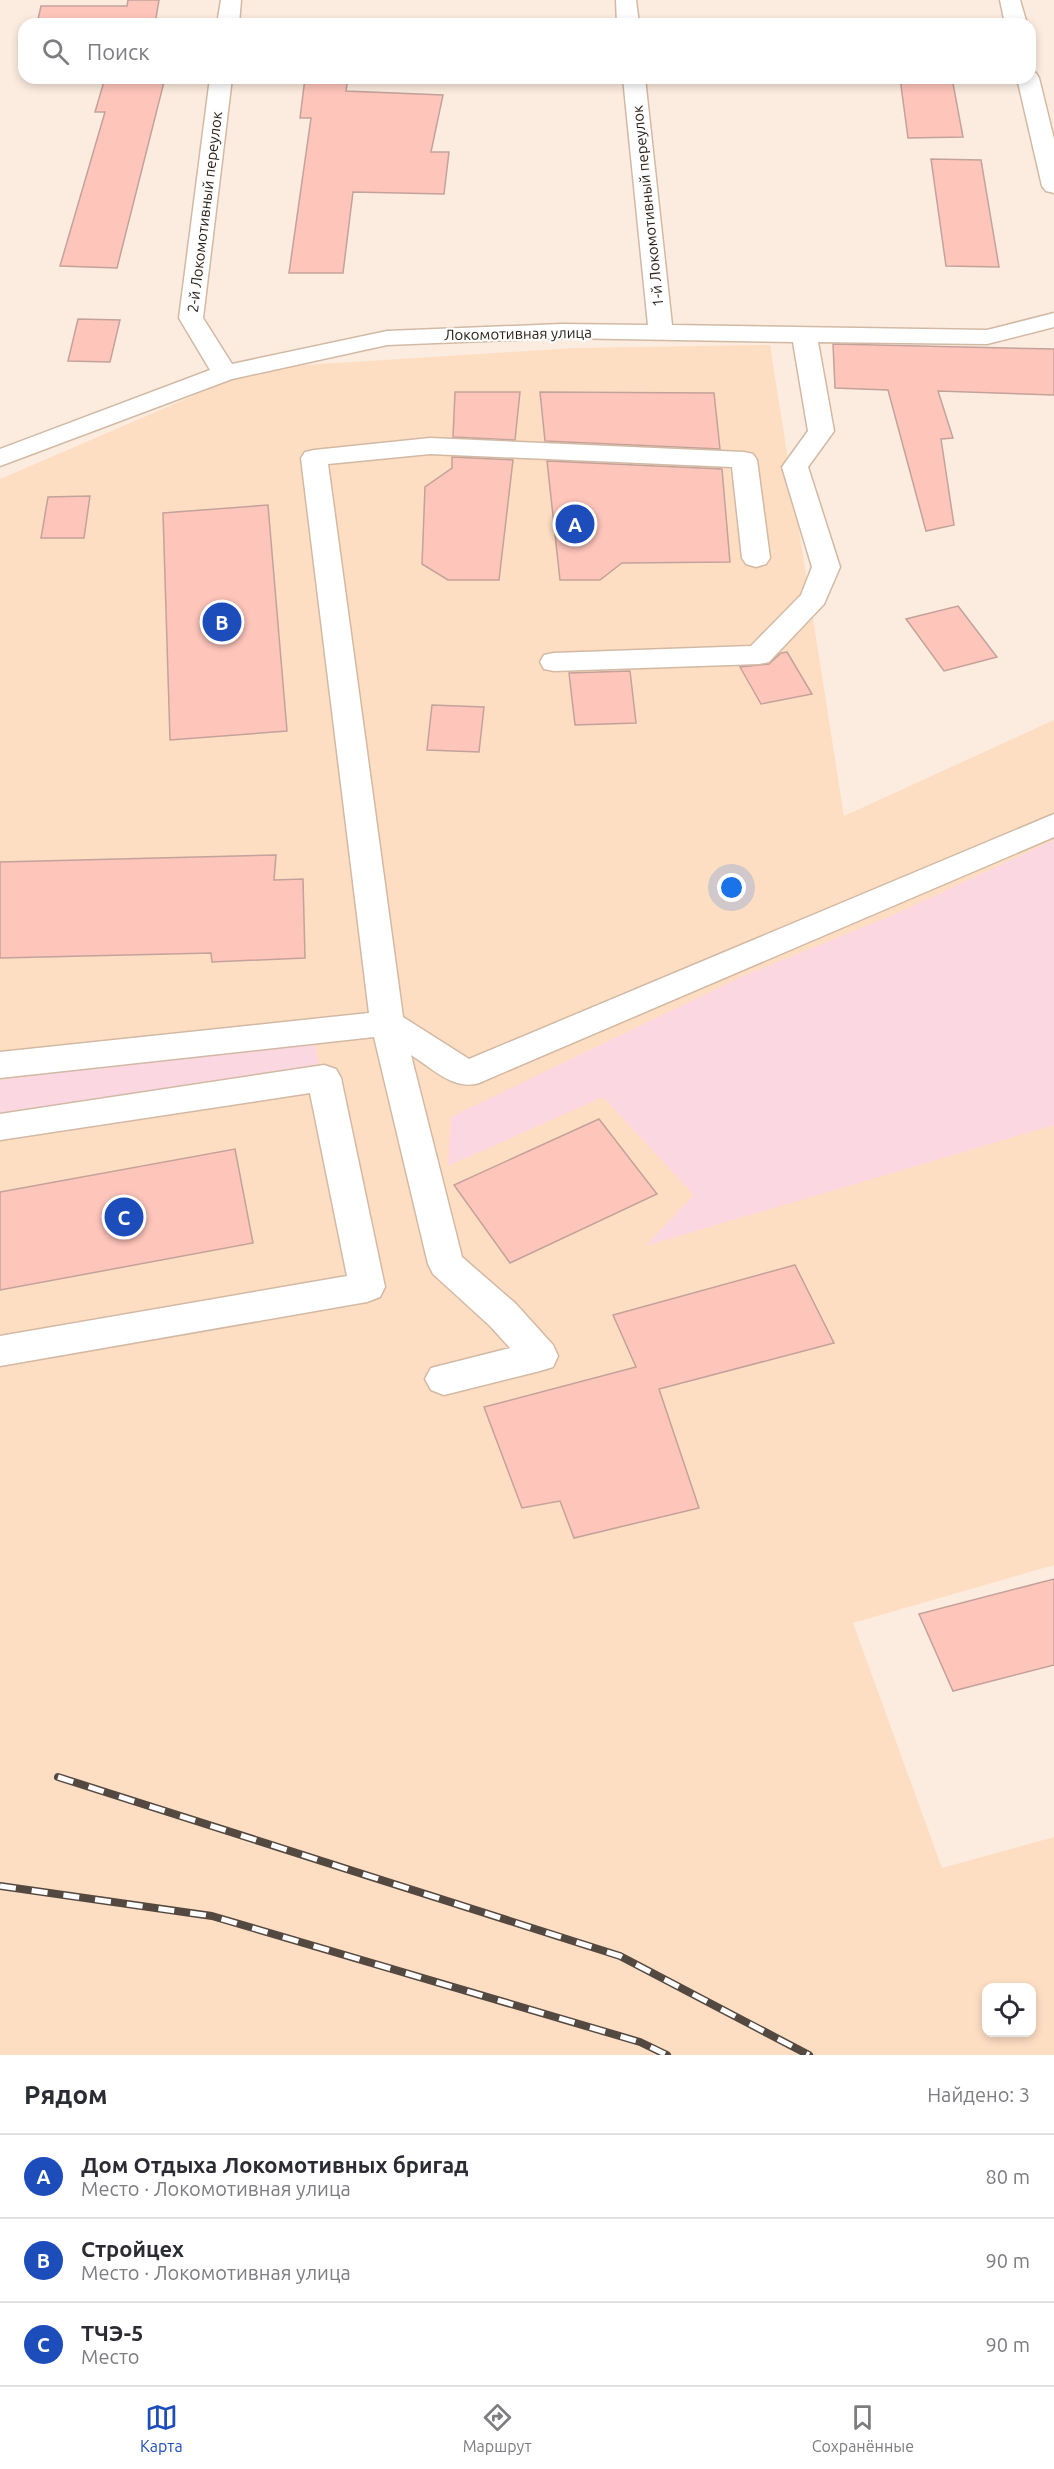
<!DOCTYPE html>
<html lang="ru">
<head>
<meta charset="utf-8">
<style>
  :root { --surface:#fff; --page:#f7f7f7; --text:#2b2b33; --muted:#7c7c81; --line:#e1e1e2; --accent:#1d4dba }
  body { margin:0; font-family:Ubuntu,sans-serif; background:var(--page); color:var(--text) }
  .controls { position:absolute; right:18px; bottom:18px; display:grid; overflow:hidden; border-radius:12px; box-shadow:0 3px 9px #0003 }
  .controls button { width:54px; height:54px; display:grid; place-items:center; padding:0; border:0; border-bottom:2px solid var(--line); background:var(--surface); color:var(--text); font:30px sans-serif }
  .you { position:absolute; left:732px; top:888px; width:21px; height:21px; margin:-15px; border:4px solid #fff; border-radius:50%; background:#1a73e8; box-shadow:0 0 0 9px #1a73e833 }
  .badge { display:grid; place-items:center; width:39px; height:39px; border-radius:50%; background:var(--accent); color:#fff; font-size:20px; font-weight:700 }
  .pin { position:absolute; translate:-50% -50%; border:3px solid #fff; box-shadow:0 2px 6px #0006 }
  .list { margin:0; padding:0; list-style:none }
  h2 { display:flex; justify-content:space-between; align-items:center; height:78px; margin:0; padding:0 24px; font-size:26px }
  h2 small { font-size:20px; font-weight:400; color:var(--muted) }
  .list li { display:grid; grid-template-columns:39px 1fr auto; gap:18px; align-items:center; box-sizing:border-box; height:84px; padding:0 24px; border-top:2px solid var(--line) }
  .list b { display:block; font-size:22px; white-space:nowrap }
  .list p { margin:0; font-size:20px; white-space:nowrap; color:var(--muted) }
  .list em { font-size:20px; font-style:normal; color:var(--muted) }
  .icon { flex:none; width:33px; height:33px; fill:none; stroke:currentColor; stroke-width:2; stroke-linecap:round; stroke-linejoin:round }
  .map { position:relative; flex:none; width:1054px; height:2055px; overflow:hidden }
  .search { position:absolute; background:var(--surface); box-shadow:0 3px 9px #0003; left:18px; right:18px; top:18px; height:66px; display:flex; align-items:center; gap:15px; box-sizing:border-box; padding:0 21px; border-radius:18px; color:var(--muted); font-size:22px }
  .sheet { height:330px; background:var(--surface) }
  nav { display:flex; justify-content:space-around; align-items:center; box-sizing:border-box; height:84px; border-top:2px solid var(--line); background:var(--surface); font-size:16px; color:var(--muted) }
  nav a { display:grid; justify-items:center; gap:3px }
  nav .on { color:var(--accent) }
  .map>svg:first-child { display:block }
  .built { fill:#fedec3; fill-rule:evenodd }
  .green { fill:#fad7e1 }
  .building { fill:#fec5bb; stroke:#c3a29b; stroke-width:1.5 }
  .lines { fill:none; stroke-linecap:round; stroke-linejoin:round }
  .minor-casing { stroke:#d2b9a4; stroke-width:3 }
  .minor { fill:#fff; fill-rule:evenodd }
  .rail-casing { stroke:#544940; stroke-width:8 }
  .rail { stroke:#fdfdfd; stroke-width:5; stroke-dasharray:16; stroke-linecap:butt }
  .labels { text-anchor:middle; stroke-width:4.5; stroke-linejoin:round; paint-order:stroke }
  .far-street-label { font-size:15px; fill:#261d15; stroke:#fdfdfd }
</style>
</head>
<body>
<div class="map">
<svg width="1054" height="2055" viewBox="0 0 1054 2055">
  <rect width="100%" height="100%" fill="#fcecdf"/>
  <path class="built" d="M770,345L844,816L1054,720V1565L853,1623L942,1868L1054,1837V2055H0V479L258,368L574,348ZM986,1988H1032V2032H986Z"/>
  <g class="green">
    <polygon points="1054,840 1054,1125 645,1246 694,1195 603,1097 448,1166 451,1117 741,977 900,912"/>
    <polygon points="314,1038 319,1064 0,1114 0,1080"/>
  </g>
  <g class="building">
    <polygon points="128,0 159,0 155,24 37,24 41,6 127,6"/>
    <polygon points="892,19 945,21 945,24 893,24"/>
    <polygon points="105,78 165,78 117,268 60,266 105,112 95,112"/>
    <polygon points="305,78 348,78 346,91 443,95 431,152 449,152 444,194 353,192 343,273 289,273 311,118 300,118"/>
    <polygon points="900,78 952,78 963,137 908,138"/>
    <polygon points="931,159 981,160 999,267 946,266"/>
    <polygon points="78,319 120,320 110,362 68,361"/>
    <polygon points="833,344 1054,349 1054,395 938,391 953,438 941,439 954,525 926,531 888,390 835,388"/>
    <polygon points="455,392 520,392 515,440 453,437"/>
    <polygon points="540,392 714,393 720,449 545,441"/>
    <polygon points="452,457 513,460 499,580 448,580 422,564 425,487 452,468"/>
    <polygon points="547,461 722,469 730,562 622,563 600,580 560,580"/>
    <polygon points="90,496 84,538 41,538 48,497"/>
    <polygon points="268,505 287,731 170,740 163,513"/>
    <polygon points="958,606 997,657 944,671 906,619"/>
    <polygon points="787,652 812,694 761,704 740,667 769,664 781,653"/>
    <polygon points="630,671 636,723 575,725 569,673"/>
    <polygon points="432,705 484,707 479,752 427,750"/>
    <polygon points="276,855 274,880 303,879 305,958 212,962 211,953 0,958 0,862"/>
    <polygon points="599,1119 657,1194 510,1263 454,1185"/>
    <polygon points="235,1149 253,1243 0,1290 0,1192"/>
    <polygon points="795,1265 834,1343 659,1389 699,1508 574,1538 560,1501 522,1508 484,1407 636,1367 613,1315"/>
    <polygon points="1054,1579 1054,1665 953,1691 919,1614"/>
  </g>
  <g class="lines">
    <g class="minor-casing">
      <g id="minor">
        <polygon points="221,0 241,0 239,24 217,24"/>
        <polygon points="616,0 636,0 639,24 617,24"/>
        <polygon points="1000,0 1020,0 1027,24 1005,24"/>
        <polygon points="1030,72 1036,73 1039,78 1054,139 1054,193 1046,191 1042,186 1017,78 1030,78"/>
        <polygon points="210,78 232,78 203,318 232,364 387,331 561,324 648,325 623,78 645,78 672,325 987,330 1054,313 1054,327 987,344 818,342 834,431 808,467 840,567 824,604 769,662 759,664 554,671 544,669 540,662 544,655 554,653 751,646 801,595 812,567 782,467 808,431 793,342 561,338 387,345 232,379 0,466 0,449 210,370 179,318"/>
        <path d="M430,438L744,452L753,454L757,460L770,558L766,564L756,567L746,564L742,558L732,467L430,454L328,464L403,1017L469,1059L1054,814V837L479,1083C454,1091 432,1068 411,1055L462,1257L516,1304L553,1345L558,1356L553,1367L540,1371L444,1395L431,1390L425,1379L431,1368L510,1348L490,1326L433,1274L428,1264L374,1037L0,1078V1052L369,1013L301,458L305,452L314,450Z"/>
        <polygon points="324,1065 336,1069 341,1078 385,1287 380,1297 367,1302 0,1366 0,1336 347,1276 310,1093 0,1140 0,1114"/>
      </g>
    </g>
    <use href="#minor" class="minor"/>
    <g class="rail-casing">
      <g id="rail">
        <polyline points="58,1777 620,1956 809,2055"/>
        <polyline points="0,1886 212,1916 640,2042 667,2055"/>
      </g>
    </g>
    <use href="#rail" class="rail"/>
  </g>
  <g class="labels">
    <g class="far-street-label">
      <text transform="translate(648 206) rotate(-96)" y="5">1-й Локомотивный переулок</text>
      <text transform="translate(205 212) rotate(-83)" y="5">2-й Локомотивный переулок</text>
      <text transform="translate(518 334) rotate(-1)" y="5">Локомотивная улица</text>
    </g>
  </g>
</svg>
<div class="controls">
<button><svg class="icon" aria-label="locate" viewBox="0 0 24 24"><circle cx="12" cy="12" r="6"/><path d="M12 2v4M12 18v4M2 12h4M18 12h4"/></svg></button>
</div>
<div class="you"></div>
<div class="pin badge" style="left:575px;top:524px">A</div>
<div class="pin badge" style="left:222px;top:622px">B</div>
<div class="pin badge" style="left:124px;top:1217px">C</div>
<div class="search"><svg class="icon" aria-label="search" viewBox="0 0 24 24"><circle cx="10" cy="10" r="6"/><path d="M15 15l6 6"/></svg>Поиск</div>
</div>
<section class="sheet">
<h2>Рядом<small>Найдено: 3</small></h2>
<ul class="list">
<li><span class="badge">A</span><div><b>Дом Отдыха Локомотивных бригад</b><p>Место · Локомотивная улица</p></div><em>80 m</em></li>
<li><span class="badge">B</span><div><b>Стройцех</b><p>Место · Локомотивная улица</p></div><em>90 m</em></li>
<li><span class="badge">C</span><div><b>ТЧЭ-5</b><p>Место</p></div><em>90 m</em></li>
</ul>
</section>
<nav>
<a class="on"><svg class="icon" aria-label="map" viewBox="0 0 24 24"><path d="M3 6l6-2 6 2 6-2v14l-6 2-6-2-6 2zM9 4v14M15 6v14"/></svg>Карта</a>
<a><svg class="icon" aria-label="directions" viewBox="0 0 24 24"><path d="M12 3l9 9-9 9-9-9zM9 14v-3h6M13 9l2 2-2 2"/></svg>Маршрут</a>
<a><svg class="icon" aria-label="saved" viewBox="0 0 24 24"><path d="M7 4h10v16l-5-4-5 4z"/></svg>Сохранённые</a>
</nav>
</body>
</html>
